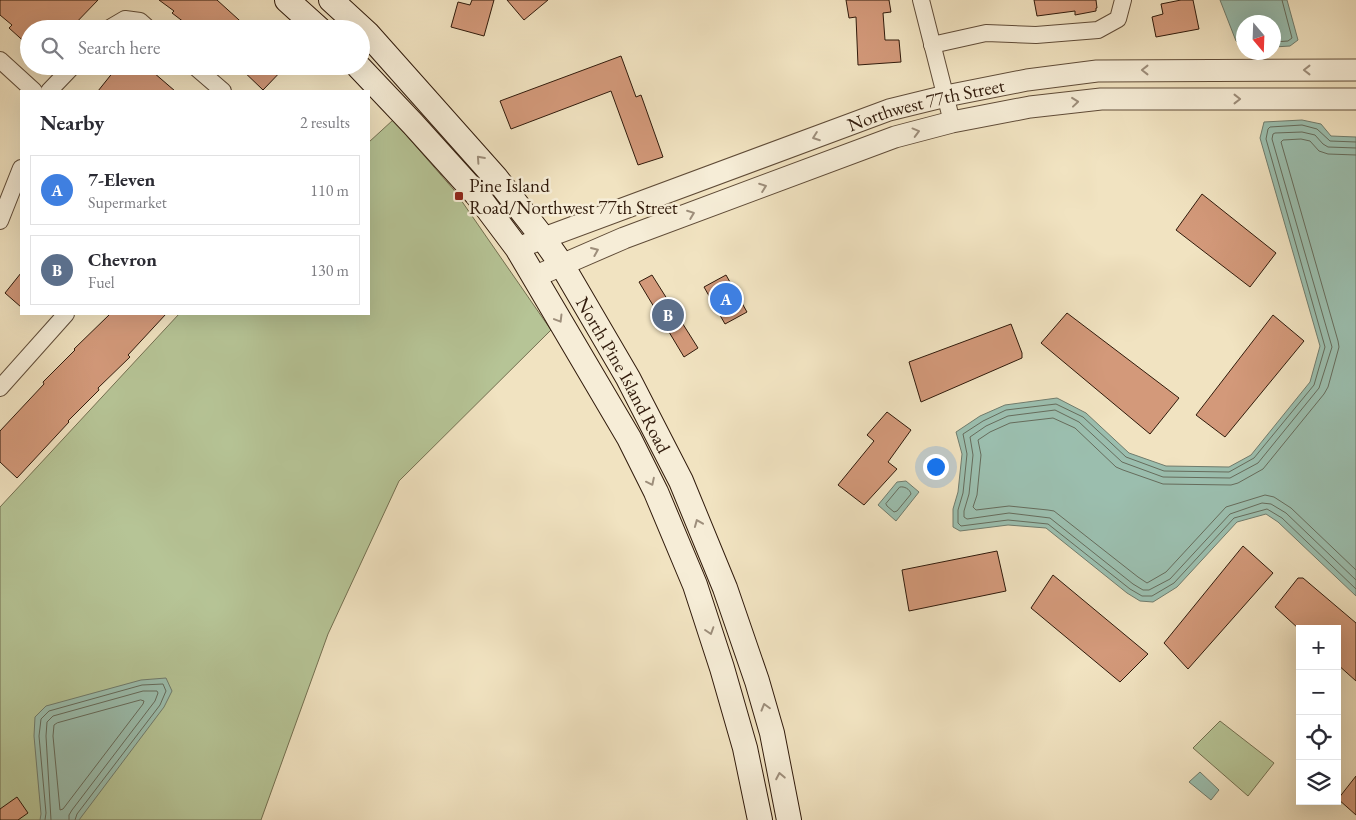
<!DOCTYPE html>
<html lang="en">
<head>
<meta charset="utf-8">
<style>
  :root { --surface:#fff; --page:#f7f7f7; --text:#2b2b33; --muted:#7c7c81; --line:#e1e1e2; --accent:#8f2418 }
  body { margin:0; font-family:"EB Garamond",serif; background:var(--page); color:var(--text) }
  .controls { position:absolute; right:15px; bottom:15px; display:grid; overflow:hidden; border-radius:0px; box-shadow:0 5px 20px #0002 }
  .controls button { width:45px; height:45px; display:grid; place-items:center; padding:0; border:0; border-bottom:1px solid var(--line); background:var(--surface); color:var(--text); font:25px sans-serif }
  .compass { position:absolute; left:1236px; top:15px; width:45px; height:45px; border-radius:50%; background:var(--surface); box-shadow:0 5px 20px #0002; rotate:161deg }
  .you { position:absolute; left:935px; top:466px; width:18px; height:18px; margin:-12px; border:4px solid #fff; border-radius:50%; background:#1a73e8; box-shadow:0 0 0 8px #1a73e833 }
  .badge { display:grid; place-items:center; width:32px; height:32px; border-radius:50%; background:var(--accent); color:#fff; font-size:16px; font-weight:700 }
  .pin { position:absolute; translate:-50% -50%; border:2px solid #fff; box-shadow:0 1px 5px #0006 }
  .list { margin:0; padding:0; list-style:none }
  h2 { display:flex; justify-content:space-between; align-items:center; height:65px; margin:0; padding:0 20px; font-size:21px }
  h2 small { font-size:16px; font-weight:400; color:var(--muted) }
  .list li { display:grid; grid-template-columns:32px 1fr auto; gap:15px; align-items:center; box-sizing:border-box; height:70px; margin:0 10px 10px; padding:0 10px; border:1px solid var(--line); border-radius:0px }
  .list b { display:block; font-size:19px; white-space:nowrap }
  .list p { margin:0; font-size:16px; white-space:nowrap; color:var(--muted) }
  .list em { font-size:16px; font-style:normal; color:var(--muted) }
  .icon { flex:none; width:28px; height:28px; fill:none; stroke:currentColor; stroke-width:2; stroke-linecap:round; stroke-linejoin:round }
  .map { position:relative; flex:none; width:1356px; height:820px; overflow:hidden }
  .search { position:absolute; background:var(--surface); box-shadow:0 5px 20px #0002; left:20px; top:20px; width:350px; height:55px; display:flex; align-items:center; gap:12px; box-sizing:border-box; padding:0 18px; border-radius:28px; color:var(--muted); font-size:19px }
  .panel { position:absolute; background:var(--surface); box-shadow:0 5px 20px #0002; left:20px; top:90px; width:350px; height:225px; border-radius:0px }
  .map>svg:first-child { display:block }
  .green { fill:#b6c496; stroke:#736f50 }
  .water { fill:#9bbeae; stroke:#707c6d }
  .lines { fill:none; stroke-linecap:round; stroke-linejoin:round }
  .shore { stroke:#666c5c; stroke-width:1 }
  .building { fill:#d3997a; stroke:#301a0b }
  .minor-casing { stroke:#604c38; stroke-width:18 }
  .tertiary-casing { stroke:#604c38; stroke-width:23 }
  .secondary-casing { stroke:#301a0b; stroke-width:26 }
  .minor { stroke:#f6edd7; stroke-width:16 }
  .tertiary { stroke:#f6edd7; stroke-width:21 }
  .secondary { stroke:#f6edd7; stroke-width:24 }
  .oneway { stroke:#9d8e7b }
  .poi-dot { fill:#8f2418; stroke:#f6edd7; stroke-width:2 }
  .labels { text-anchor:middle; stroke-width:5; stroke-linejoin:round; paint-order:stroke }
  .street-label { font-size:19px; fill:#301a0b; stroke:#f6edd7 }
  .poi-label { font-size:19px; fill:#301a0b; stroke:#f6edd7; text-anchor:start }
</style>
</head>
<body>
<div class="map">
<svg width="1356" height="820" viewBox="0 0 1356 820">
  <rect width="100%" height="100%" fill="#f1e3c1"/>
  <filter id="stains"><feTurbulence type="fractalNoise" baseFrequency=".004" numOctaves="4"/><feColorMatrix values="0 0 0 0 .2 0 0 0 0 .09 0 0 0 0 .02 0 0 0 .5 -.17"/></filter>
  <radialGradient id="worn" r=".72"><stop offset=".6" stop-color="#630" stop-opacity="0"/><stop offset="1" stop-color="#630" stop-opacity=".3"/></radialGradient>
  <g class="green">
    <polygon points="393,120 454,190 551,330 399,481 328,634 261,820 0,820 0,507 179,314 369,314 369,142"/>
    <polygon points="1220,721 1274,763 1248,796 1193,748"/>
  </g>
  <g class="water">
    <polygon points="1220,0 1287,0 1298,40 1290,46 1274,47 1274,22 1244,22 1243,48 1236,41"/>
    <polygon points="1302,120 1321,124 1331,136 1356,137 1356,596 1278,522 1266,514 1237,522 1177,587 1153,602 1140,601 1127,593 1046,528 1008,525 960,531 953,527 953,509 958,492 962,454 956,432 980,416 1005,405 1057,398 1086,413 1129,453 1166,466 1229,467 1251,455 1310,382 1320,346 1260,138 1264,122"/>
    <polygon points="906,481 919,492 896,521 878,505 897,482"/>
    <polygon points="166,678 172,691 164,707 79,820 40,820 41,814 34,736 35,717 46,706 141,680"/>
    <polygon points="1200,772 1219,790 1211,800 1189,782"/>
  </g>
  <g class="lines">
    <g class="shore">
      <polyline points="1274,42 1288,41 1292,38 1282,0"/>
      <polyline points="1356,142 1330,141 1317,129 1302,125 1270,127 1268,129 1266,139 1325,347 1314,385 1254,458 1229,472 1164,471 1126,457 1083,417 1056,404 1006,410 983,421 963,434 967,454 963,493 958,510 958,523 961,526 1008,520 1048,524 1130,589 1142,596 1152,596 1174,583 1234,518 1267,509 1282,518 1356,589"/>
      <polyline points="1356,148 1328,147 1323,144 1315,135 1302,132 1275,133 1273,134 1272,139 1332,347 1319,388 1258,463 1230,478 1163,477 1122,462 1079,422 1055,410 1008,416 986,426 970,437 973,455 969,494 964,511 964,517 967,519 1009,513 1050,518 1133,584 1143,590 1149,590 1170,579 1230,514 1262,503 1271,504 1286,513 1356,580"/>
      <polyline points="1356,155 1328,154 1319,151 1310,141 1301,139 1283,140 1281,142 1338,341 1339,347 1328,387 1324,394 1263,469 1238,483 1231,485 1163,484 1123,470 1116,467 1075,428 1053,418 1010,423 990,432 978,440 981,455 977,495 973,507 976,510 1009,506 1048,510 1054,511 1138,577 1147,583 1166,572 1226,507 1265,495 1274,497 1291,508 1356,570"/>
      <path d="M900,487C904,486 910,489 911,494L897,511L894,512L887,506L886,504Z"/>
      <polygon points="141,700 144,701 143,704 63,809 60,810 53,736 54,725 57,723"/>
      <polyline points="45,820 46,813 39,736 41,719 49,711 142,685 163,684 166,691 160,705 77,814 75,820"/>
      <polyline points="51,820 46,736 47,722 53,716 143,691 157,691 158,693 155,701 72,810 69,815 69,820"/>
    </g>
  </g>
  <g class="building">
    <polygon points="0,0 98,0 70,29 29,29 29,46 9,28 12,25 0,15"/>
    <polygon points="159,0 217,0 249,29 193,29 172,13 174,11"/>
    <polygon points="472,0 494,0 484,36 451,27 458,2 470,5"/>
    <polygon points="507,0 548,0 524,20"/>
    <polygon points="846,0 889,0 891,12 883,13 885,40 899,40 901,62 858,65 856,17 849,18"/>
    <polygon points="1034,0 1096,0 1097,8 1096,8 1096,11 1075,15 1075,11 1037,16"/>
    <polygon points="1181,0 1193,0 1199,29 1156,37 1152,17 1163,14 1161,4"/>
    <polygon points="621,56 636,97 641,95 663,157 638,165 611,91 511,129 500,101"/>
    <polygon points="118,66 146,66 175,91 98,91"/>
    <polygon points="238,66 286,66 263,90"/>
    <polygon points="1202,194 1276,253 1250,287 1176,230"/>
    <polygon points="21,273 21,307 5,293"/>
    <polygon points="652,275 698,348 684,357 639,282"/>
    <polygon points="726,275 747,312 725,324 704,287"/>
    <polygon points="1067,313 1179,398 1150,434 1041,343"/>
    <polygon points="110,314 166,314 128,355 130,357 98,388 99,390 68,421 69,422 17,478 0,462 0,431 44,384 43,382 75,350 74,349"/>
    <polygon points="1273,315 1304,341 1225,437 1196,415"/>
    <polygon points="1011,324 1022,353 1022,358 921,402 909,362"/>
    <polygon points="887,412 911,430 888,462 897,469 864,505 838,485 874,441 867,435"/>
    <polygon points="1243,546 1273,573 1188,669 1164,643"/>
    <polygon points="997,551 1006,591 909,611 902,570"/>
    <polygon points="1053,575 1148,654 1120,682 1031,608"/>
    <polygon points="1298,578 1303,578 1356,623 1356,681 1337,664 1337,629 1299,629 1275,607"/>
    <polygon points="1356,776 1356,815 1338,799"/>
    <polygon points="17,797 28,813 18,820 0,820 0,809"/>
  </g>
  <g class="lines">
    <g class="minor-casing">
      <g id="minor">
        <polyline points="921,0 952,122"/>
        <polyline points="108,29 125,19 140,21 149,29"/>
        <polyline points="932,45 986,33 1036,35 1098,30 1118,19 1123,0"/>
        <polyline points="0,60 34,91"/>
        <polyline points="194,66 223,91"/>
        <polyline points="49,91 73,66"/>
        <polyline points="0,221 21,168"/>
        <polyline points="0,388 66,314"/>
      </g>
    </g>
    <g class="tertiary-casing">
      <g id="tertiary">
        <path id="s1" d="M517,248L889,110L946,96L1027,80L1097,71L1356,70"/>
        <polyline points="534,277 624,238 895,137 952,122 1030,107 1101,99 1356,99"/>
      </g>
    </g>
    <g class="secondary-casing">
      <g id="secondary">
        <polyline points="287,0 319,29"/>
        <path id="s2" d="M331,0L367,33L496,178L543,238L562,265L628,378L681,481L725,588L757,681L772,733L789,820"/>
        <polyline points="358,66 413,124 478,196 517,248 629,438 656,492 695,585 722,668 745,748 760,820"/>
      </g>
    </g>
    <use href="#minor" class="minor"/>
    <use href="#tertiary" class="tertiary"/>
    <use href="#secondary" class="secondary"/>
  </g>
  <defs><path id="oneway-chevron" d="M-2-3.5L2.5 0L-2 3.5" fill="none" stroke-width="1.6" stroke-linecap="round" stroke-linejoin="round" transform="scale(1.25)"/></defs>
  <g class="oneway">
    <use href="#oneway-chevron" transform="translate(1145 70) rotate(180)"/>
    <use href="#oneway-chevron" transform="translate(1307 70) rotate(-180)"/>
    <use href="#oneway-chevron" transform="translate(1237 99)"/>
    <use href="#oneway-chevron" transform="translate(1075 102) rotate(-6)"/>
    <use href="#oneway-chevron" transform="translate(916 132) rotate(-15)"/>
    <use href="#oneway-chevron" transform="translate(816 137) rotate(160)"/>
    <use href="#oneway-chevron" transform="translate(480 159) rotate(-132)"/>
    <use href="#oneway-chevron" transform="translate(763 187) rotate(-20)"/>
    <use href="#oneway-chevron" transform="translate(691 214) rotate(-21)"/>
    <use href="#oneway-chevron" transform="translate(595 251) rotate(-23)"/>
    <use href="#oneway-chevron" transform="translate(559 319) rotate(59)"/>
    <use href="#oneway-chevron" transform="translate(651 482) rotate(64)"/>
    <use href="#oneway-chevron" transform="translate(698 523) rotate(-112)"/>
    <use href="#oneway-chevron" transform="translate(710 631) rotate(72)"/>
    <use href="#oneway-chevron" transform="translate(765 707) rotate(-106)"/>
    <use href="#oneway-chevron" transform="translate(780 776) rotate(-101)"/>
  </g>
  <rect class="poi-dot" x="454" y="191" width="10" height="10" rx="2.5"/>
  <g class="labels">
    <g class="street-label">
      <text dy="7" stroke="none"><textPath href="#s1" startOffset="434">Northwest 77th Street</textPath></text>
      <text dy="7" stroke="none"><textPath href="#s2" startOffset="478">North Pine Island Road</textPath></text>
    </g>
    <g class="poi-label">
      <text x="469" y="192">Pine Island<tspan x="469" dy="22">Road/Northwest 77th Street</tspan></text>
    </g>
  </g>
  <rect width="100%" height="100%" filter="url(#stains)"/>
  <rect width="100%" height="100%" fill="url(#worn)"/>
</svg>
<div class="controls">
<button>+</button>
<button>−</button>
<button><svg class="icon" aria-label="locate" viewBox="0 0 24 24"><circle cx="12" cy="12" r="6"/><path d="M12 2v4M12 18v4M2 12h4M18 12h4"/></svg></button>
<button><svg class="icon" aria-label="layers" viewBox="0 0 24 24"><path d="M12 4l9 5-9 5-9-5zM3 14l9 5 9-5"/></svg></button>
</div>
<svg class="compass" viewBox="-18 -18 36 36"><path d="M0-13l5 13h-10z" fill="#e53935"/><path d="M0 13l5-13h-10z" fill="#7c7c81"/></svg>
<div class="you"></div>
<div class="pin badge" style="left:726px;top:299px;background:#3f7fe0">A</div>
<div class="pin badge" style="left:668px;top:315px;background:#5c6f8a">B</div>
<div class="search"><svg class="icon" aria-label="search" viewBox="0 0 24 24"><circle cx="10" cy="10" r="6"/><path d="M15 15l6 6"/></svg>Search here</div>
<section class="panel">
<h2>Nearby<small>2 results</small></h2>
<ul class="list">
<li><span class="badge" style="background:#3f7fe0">A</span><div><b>7-Eleven</b><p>Supermarket</p></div><em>110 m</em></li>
<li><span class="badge" style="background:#5c6f8a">B</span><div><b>Chevron</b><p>Fuel</p></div><em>130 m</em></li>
</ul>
</section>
</div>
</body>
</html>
